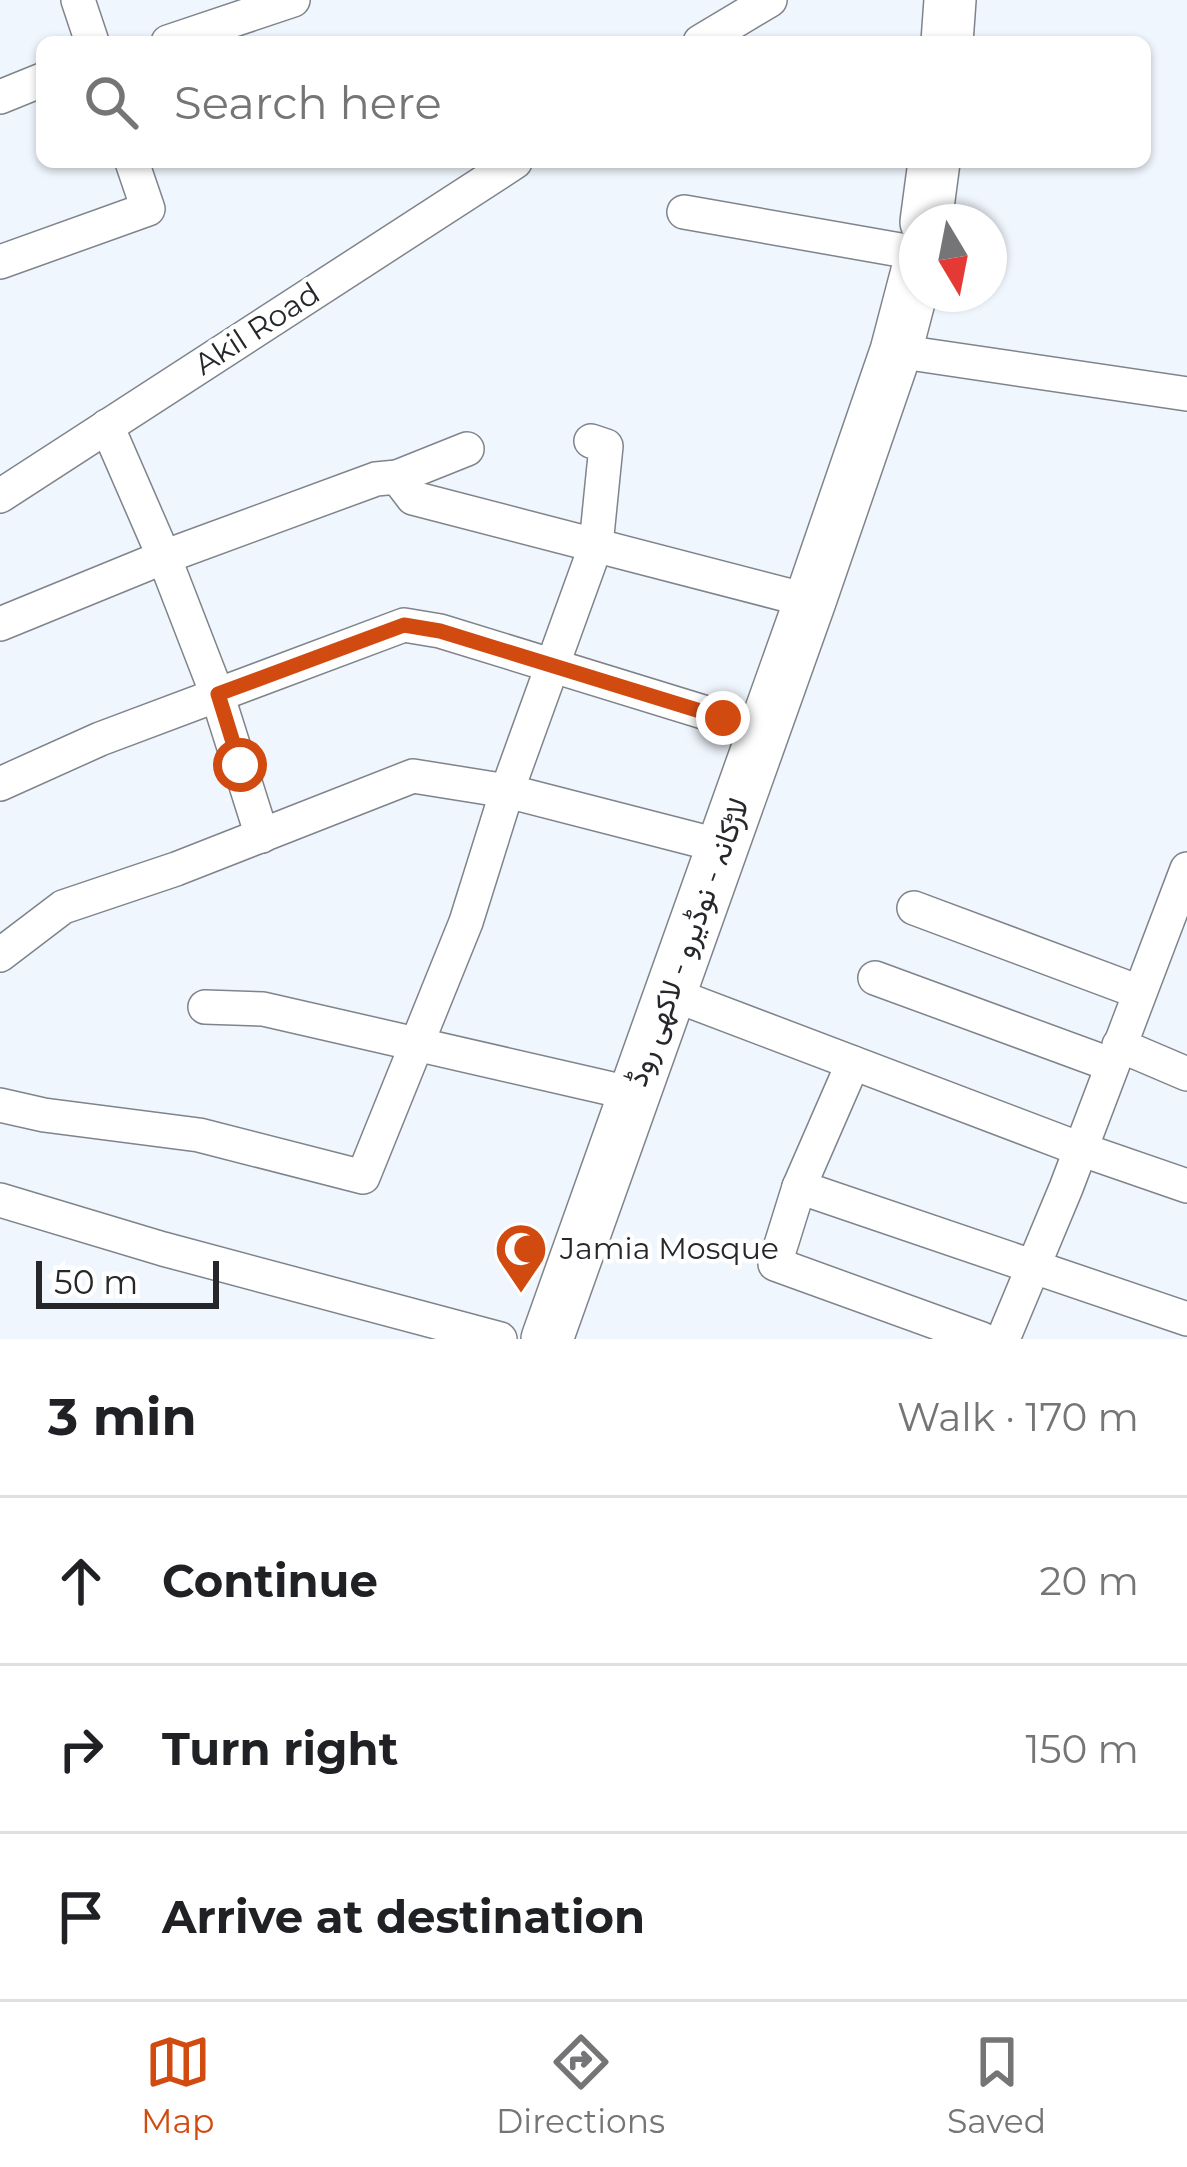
<!DOCTYPE html>
<html lang="en">
<head>
<meta charset="utf-8">
<style>
  :root { --surface:#fff; --page:#f2f2f2; --text:#202124; --muted:#757577; --line:#e0e0e0; --accent:#d14b10 }
  body { margin:0; font-family:Montserrat,Vazirmatn,sans-serif; background:var(--page); color:var(--text) }
  .compass { position:absolute; left:899px; top:204px; width:108px; height:108px; border-radius:50%; background:var(--surface); box-shadow:0 3px 9px #0004; rotate:170deg }
  .scale { position:absolute; left:36px; bottom:30px; width:183px; box-sizing:border-box; padding-left:12px; border:6px solid #25272a; border-top:0; font-size:33px; line-height:42px; white-space:nowrap; color:#25272a; -webkit-text-stroke:9px #fff; paint-order:stroke }
  .stop { position:absolute; width:36px; height:36px; margin:-27px; border:9px solid #d14b10; border-radius:50%; background:#fff }
  .stop.end { background:#d14b10; border-color:#fff; box-shadow:0 3px 12px #0008 }
  .list { margin:0; padding:0; list-style:none }
  h2 { display:flex; justify-content:space-between; align-items:center; height:156px; margin:0; padding:0 48px; font-size:51px }
  h2 small { font-size:39px; font-weight:400; color:var(--muted) }
  .list li { display:grid; grid-template-columns:78px 1fr auto; gap:36px; align-items:center; box-sizing:border-box; height:168px; padding:0 48px; border-top:3px solid var(--line) }
  .list b { display:block; font-size:45px; white-space:nowrap }
  .list em { font-size:39px; font-style:normal; color:var(--muted) }
  .icon { flex:none; width:66px; height:66px; fill:none; stroke:currentColor; stroke-width:2; stroke-linecap:round; stroke-linejoin:round }
  .map { position:relative; flex:none; width:1187px; height:1339px; overflow:hidden }
  .search { position:absolute; background:var(--surface); box-shadow:0 3px 9px #0004; left:36px; right:36px; top:36px; height:132px; display:flex; align-items:center; gap:30px; box-sizing:border-box; padding:0 42px; border-radius:18px; color:var(--muted); font-size:45px }
  .sheet { height:660px; background:var(--surface) }
  nav { display:flex; justify-content:space-around; align-items:center; box-sizing:border-box; height:168px; border-top:3px solid var(--line); background:var(--surface); font-size:33px; color:var(--muted) }
  nav a { display:grid; justify-items:center; gap:6px }
  nav .on { color:var(--accent) }
  .map>svg:first-child { display:block }
  .lines { fill:none; stroke-linecap:round; stroke-linejoin:round }
  .minor-casing { stroke:#7f848b; stroke-width:36 }
  .highway-casing { stroke:#7f848b; stroke-width:54 }
  .minor { stroke:#fff; stroke-width:33 }
  .highway { stroke:#fff; stroke-width:51 }
  .route { stroke:#d14b10; stroke-width:15 }
  .labels { text-anchor:middle; stroke-width:9; stroke-linejoin:round; paint-order:stroke }
  .street-label { font-size:30px; fill:#25272a; stroke:#fff }
  .poi-label { font-size:30px; fill:#25272a; stroke:#fff; text-anchor:start }
</style>
</head>
<body>
<div class="map">
<svg width="1187" height="1339" viewBox="0 0 1187 1339">
  <rect width="100%" height="100%" fill="#f0f6fd"/>
  <g class="lines">
    <g class="minor-casing">
      <g id="minor">
        <polyline points="78,0 92,42"/>
        <polyline points="168,42 293,0"/>
        <polyline points="700,42 770,0"/>
        <polyline points="0,97 42,80"/>
        <polyline points="684,212 917,253"/>
        <polyline points="0,262 148,209 132,162"/>
        <polyline points="896,351 1187,394"/>
        <polyline points="107,426 164,557 217,694 262,836"/>
        <polyline points="397,477 413,498 810,601"/>
        <polyline points="0,496 515,162"/>
        <polyline points="0,624 164,557 376,479 397,477 467,449"/>
        <polyline points="0,784 100,739 404,625 440,631 765,731"/>
        <polyline points="914,908 1139,992"/>
        <polyline points="0,955 63,907 176,869 413,776 507,791 721,846"/>
        <polyline points="875,978 1112,1065"/>
        <polyline points="669,993 1080,1149 1187,1186"/>
        <polyline points="205,1007 263,1009 634,1094"/>
        <polyline points="1119,1045 1187,1074"/>
        <polyline points="853,1063 799,1187 775,1264 982,1339"/>
        <polyline points="0,1105 44,1115 199,1135 363,1177 466,922 507,791 596,545 606,446 591,441"/>
        <polyline points="799,1187 1187,1319"/>
        <polyline points="0,1200 163,1249 500,1339"/>
        <polyline points="1003,1339 1066,1188 1187,869"/>
      </g>
    </g>
    <g class="highway-casing">
      <g id="highway">
        <polyline points="947,42 950,0"/>
        <polyline points="926,222 934,162"/>
        <polyline points="547,1339 810,601 896,351 917,271"/>
      </g>
    </g>
    <use href="#minor" class="minor"/>
    <use href="#highway" class="highway"/>
  </g>
  <g class="lines">
    <polyline class="route" points="240,765 218,694 404,625 440,631 723,718"/>
  </g>
  <defs>
    <g id="mosque-pin" transform="scale(2.7)"><path d="M0 17L-7.5 6A9.5 9.5 0 1 1 7.5 6Z" fill="#d14b10" stroke="#fff"/><path d="M3.5-4.9A6 6 0 1 0 3.5 4.9A5 5 0 1 1 3.5-4.9Z" fill="#fff"/></g>
  </defs>
  <g fill-rule="evenodd">
    <use href="#mosque-pin" x="521" y="1249"/>
  </g>
  <g class="labels">
    <g class="street-label">
      <text transform="translate(257 329) rotate(-33)" y="10">Akil Road</text>
      <text transform="translate(688 942) rotate(-70)" y="10">لاڑکانہ - نوڈیرو - لاکھی روڈ</text>
    </g>
    <g class="poi-label">
      <text x="560" y="1259">Jamia Mosque</text>
    </g>
  </g>
</svg>
<svg class="compass" viewBox="-18 -18 36 36"><path d="M0-13l5 13h-10z" fill="#e53935"/><path d="M0 13l5-13h-10z" fill="#757577"/></svg>
<div class="scale">50 m</div>
<div class="stop" style="left:240px;top:765px"></div>
<div class="stop end" style="left:723px;top:718px"></div>
<div class="search"><svg class="icon" aria-label="search" viewBox="0 0 24 24"><circle cx="10" cy="10" r="6"/><path d="M15 15l6 6"/></svg>Search here</div>
</div>
<section class="sheet">
<h2>3 min<small>Walk · 170 m</small></h2>
<ul class="list">
<li><svg class="icon" aria-label="ahead" viewBox="0 0 24 24"><path d="M12 20V5M6 11l6-6 6 6"/></svg><div><b>Continue</b></div><em>20 m</em></li>
<li><svg class="icon" aria-label="right" viewBox="0 0 24 24"><path d="M7 20v-9h11M14 6l5 5-5 5"/></svg><div><b>Turn right</b></div><em>150 m</em></li>
<li><svg class="icon" aria-label="arrive" viewBox="0 0 24 24"><path d="M6 21V4h12l-3 4 3 4H6"/></svg><div><b>Arrive at destination</b></div></li>
</ul>
</section>
<nav>
<a class="on"><svg class="icon" aria-label="map" viewBox="0 0 24 24"><path d="M3 6l6-2 6 2 6-2v14l-6 2-6-2-6 2zM9 4v14M15 6v14"/></svg>Map</a>
<a><svg class="icon" aria-label="directions" viewBox="0 0 24 24"><path d="M12 3l9 9-9 9-9-9zM9 14v-3h6M13 9l2 2-2 2"/></svg>Directions</a>
<a><svg class="icon" aria-label="saved" viewBox="0 0 24 24"><path d="M7 4h10v16l-5-4-5 4z"/></svg>Saved</a>
</nav>
</body>
</html>
